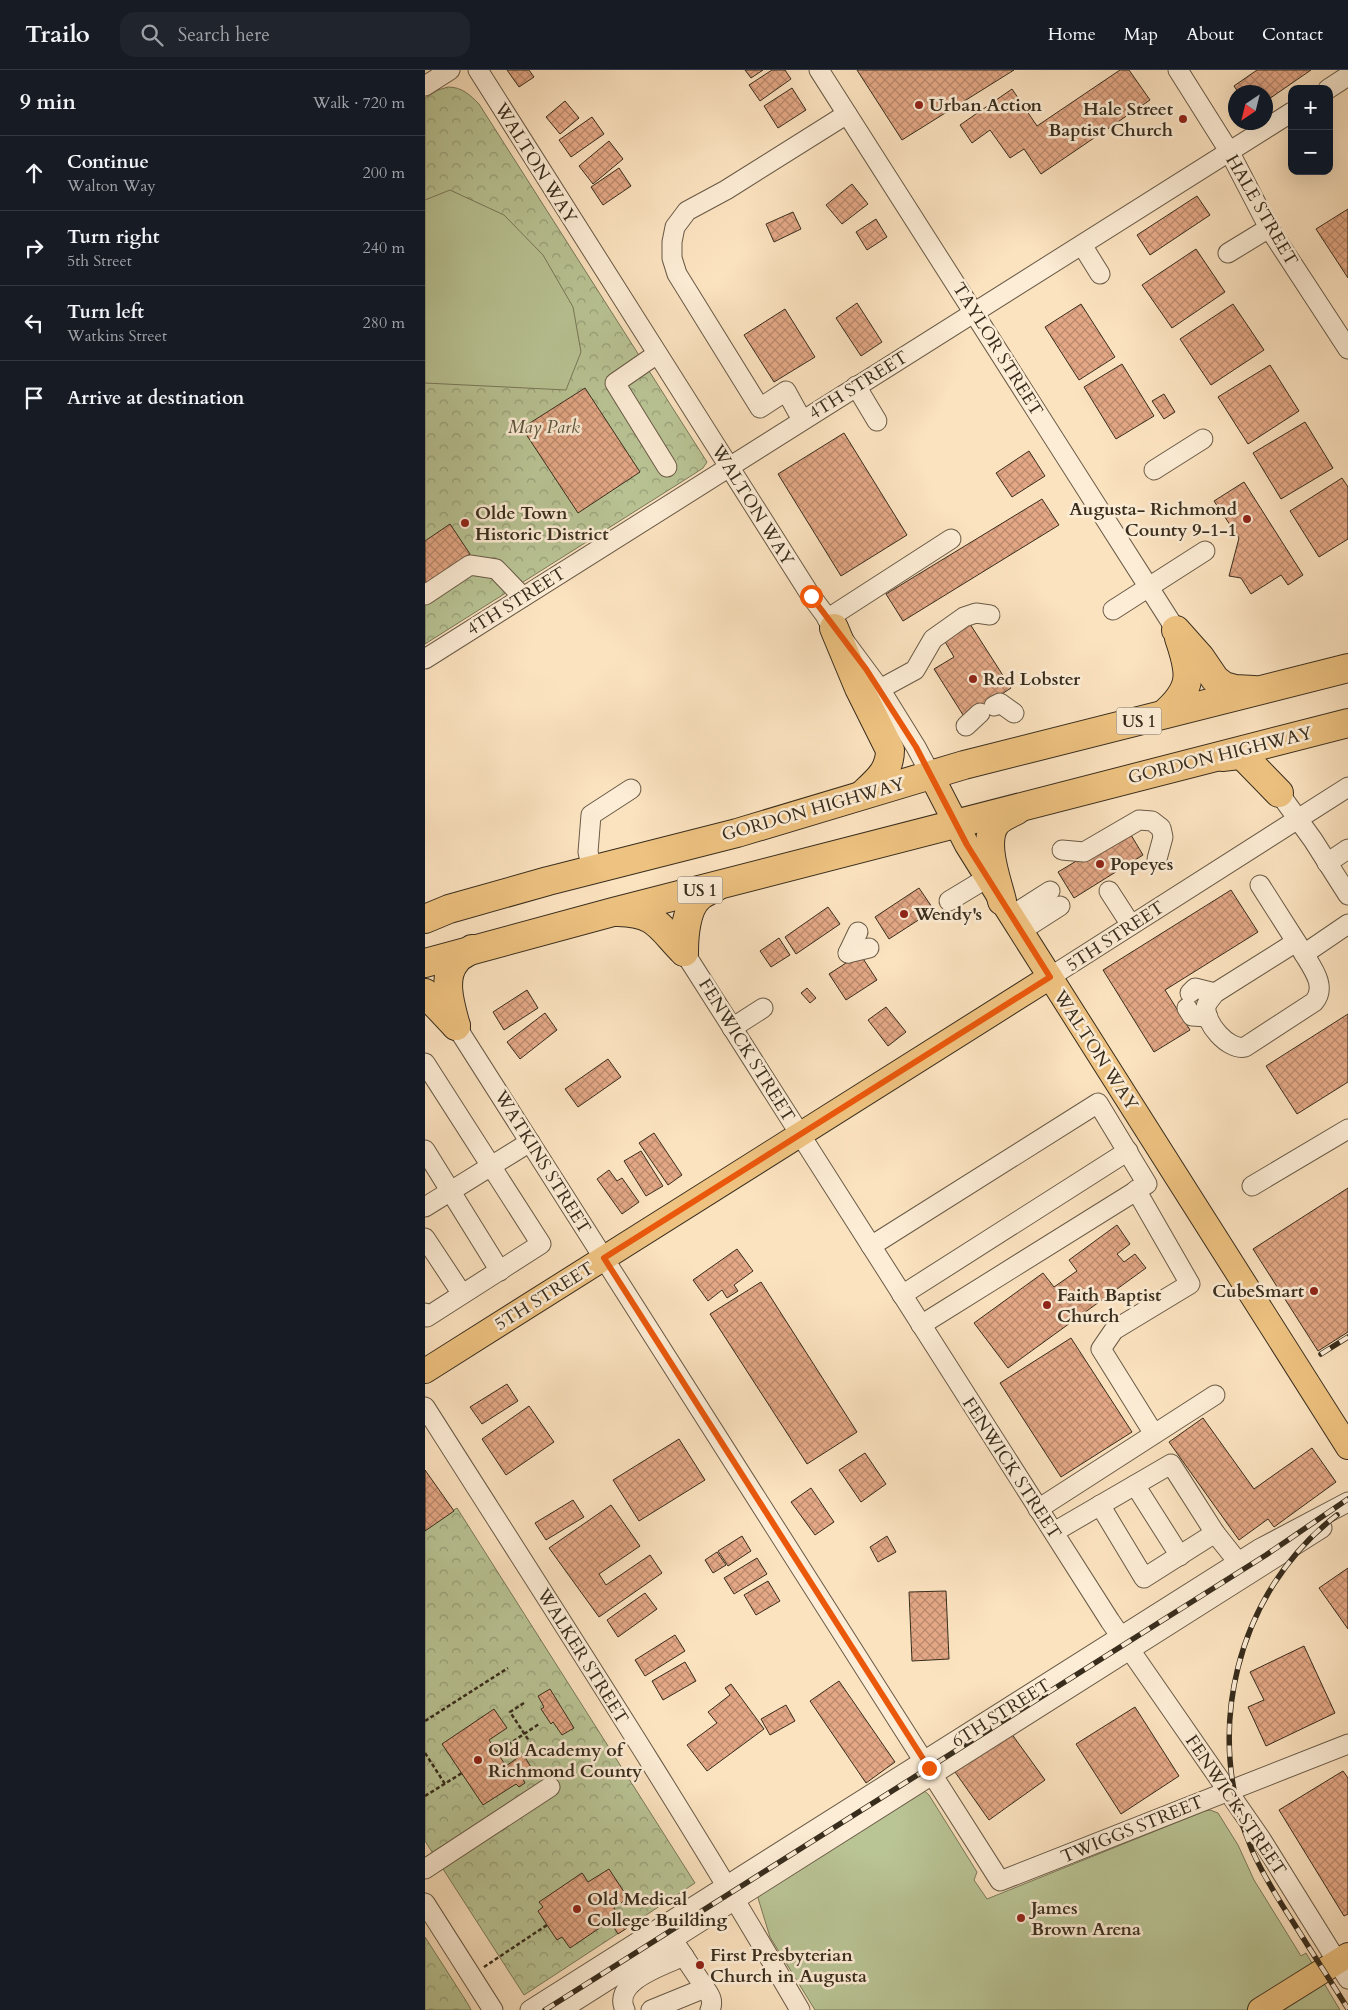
<!DOCTYPE html>
<html lang="en">
<head>
<meta charset="utf-8">
<style>
  :root { --surface:#171b24; --page:#20242c; --text:#f1f3f6; --muted:#9ea1a6; --line:#363941 }
  body { margin:0; font-family:Cardo,serif; background:var(--page); color:var(--text) }
  .controls { position:absolute; right:15px; top:15px; display:grid; overflow:hidden; border-radius:10px; box-shadow:0 5px 20px #0002 }
  .controls button { width:45px; height:45px; display:grid; place-items:center; padding:0; border:0; border-bottom:1px solid var(--line); background:var(--surface); color:var(--text); font:25px sans-serif }
  .compass { position:absolute; left:803px; top:15px; width:45px; height:45px; border-radius:50%; background:var(--surface); box-shadow:0 5px 20px #0002; rotate:215deg }
  .stop { position:absolute; width:15px; height:15px; margin:-11px; border:4px solid #ea580c; border-radius:50%; background:#fff }
  .stop.end { background:#ea580c; border-color:#fff; box-shadow:0 1px 5px #0008 }
  .list { margin:0; padding:0; list-style:none }
  h2 { display:flex; justify-content:space-between; align-items:center; height:65px; margin:0; padding:0 20px; font-size:21px }
  h2 small { font-size:16px; font-weight:400; color:var(--muted) }
  .list li { display:grid; grid-template-columns:32px 1fr auto; gap:15px; align-items:center; box-sizing:border-box; height:75px; padding:0 20px; border-top:1px solid var(--line) }
  .list b { display:block; font-size:19px; white-space:nowrap }
  .list p { margin:0; font-size:16px; white-space:nowrap; color:var(--muted) }
  .list em { font-size:16px; font-style:normal; color:var(--muted) }
  .icon { flex:none; width:28px; height:28px; fill:none; stroke:currentColor; stroke-width:2; stroke-linecap:round; stroke-linejoin:round }
  .map { position:relative; flex:none; width:923px; height:1940px; overflow:hidden }
  header { display:flex; align-items:center; gap:30px; box-sizing:border-box; height:70px; padding:0 25px; background:var(--surface); border-bottom:1px solid var(--line) }
  header strong { font-size:24px }
  nav { display:flex; gap:28px; margin-inline-start:auto; font-size:18px }
  .search { width:350px; height:45px; background:var(--page); display:flex; align-items:center; gap:12px; box-sizing:border-box; padding:0 18px; border-radius:15px; color:var(--muted); font-size:19px }
  main { display:flex }
  aside { flex:1; background:var(--surface) }
  .map>svg:first-child { display:block }
  .park { fill:url(#park-crowns); stroke:#79795a }
  .garden { fill:#bac596; stroke:#79795a }
  .building { fill:url(#building-cross-hatch); stroke:#382d1d }
  .lines { fill:none; stroke-linecap:round; stroke-linejoin:round }
  .minor-casing { stroke:#695a46; stroke-width:21 }
  .major-casing { stroke:#382d1d; stroke-width:26 }
  .highway-casing { stroke:#382d1d; stroke-width:30 }
  .path { stroke:#382d1d; stroke-width:2.5; stroke-dasharray:4 2.5; stroke-linecap:butt }
  .minor { stroke:#fdedd6; stroke-width:19 }
  .major { stroke:#eec280; stroke-width:24 }
  .highway { stroke:#eec280; stroke-width:28 }
  .rail-casing { stroke:#382d1d; stroke-width:5.5 }
  .rail { stroke:#fdedd6; stroke-width:4; stroke-dasharray:11; stroke-linecap:butt }
  .route { stroke:#ea580c; stroke-width:6 }
  .poi-dot { fill:#8f2418; stroke:#fdedd6; stroke-width:2 }
  .labels { text-anchor:middle; stroke-width:5; stroke-linejoin:round; paint-order:stroke }
  .shield { fill:#fdedd6; stroke:#736754; stroke-width:1 }
  .shield-label { font-size:16px; font-weight:bold; fill:#382d1d }
  .poi-label { font-size:18px; font-weight:bold; fill:#382d1d; stroke:#fdedd6; text-anchor:start }
  .street-label { font-size:18px; fill:#382d1d; stroke:#fdedd6 }
  .park-label { font-size:18px; font-style:italic; fill:#58533b; stroke:#fdedd6 }
</style>
</head>
<body>
<header>
<strong>Trailo</strong>
<div class="search"><svg class="icon" aria-label="search" viewBox="0 0 24 24"><circle cx="10" cy="10" r="6"/><path d="M15 15l6 6"/></svg>Search here</div>
<nav><a>Home</a><a>Map</a><a>About</a><a>Contact</a></nav>
</header>
<main>
<aside>
<h2>9 min<small>Walk · 720 m</small></h2>
<ul class="list">
<li><svg class="icon" aria-label="ahead" viewBox="0 0 24 24"><path d="M12 20V5M6 11l6-6 6 6"/></svg><div><b>Continue</b><p>Walton Way</p></div><em>200 m</em></li>
<li><svg class="icon" aria-label="right" viewBox="0 0 24 24"><path d="M7 20v-9h11M14 6l5 5-5 5"/></svg><div><b>Turn right</b><p>5th Street</p></div><em>240 m</em></li>
<li><svg class="icon" aria-label="left" viewBox="0 0 24 24"><path d="M17 20v-9H6M10 6l-5 5 5 5"/></svg><div><b>Turn left</b><p>Watkins Street</p></div><em>280 m</em></li>
<li><svg class="icon" aria-label="arrive" viewBox="0 0 24 24"><path d="M6 21V4h12l-3 4 3 4H6"/></svg><div><b>Arrive at destination</b></div></li>
</ul>
</aside>
<div class="map">
<svg width="923" height="1940" viewBox="0 0 923 1940">
  <defs>
    <pattern id="park-crowns" width="20" height="18" patternUnits="userSpaceOnUse" patternTransform="scale(1.25)"><rect width="20" height="18" fill="#bac596"/><path d="M2 6a3 3 0 1 1 6 0M12 15a3 3 0 1 1 6 0" fill="none" stroke="#98a07a"/></pattern>
    <pattern id="building-cross-hatch" width="8" height="8" patternUnits="userSpaceOnUse" patternTransform="scale(1.25)"><rect width="8" height="8" fill="#e4a886"/><path d="M0 0l8 8M0 8l8-8" fill="none" stroke="#ba896d"/></pattern>
  </defs>
  <rect width="100%" height="100%" fill="#fce3c0"/>
  <filter id="stains"><feTurbulence type="fractalNoise" baseFrequency=".004" numOctaves="4"/><feColorMatrix values="0 0 0 0 .2 0 0 0 0 .09 0 0 0 0 .02 0 0 0 .5 -.17"/></filter>
  <radialGradient id="worn" r=".72"><stop offset=".6" stop-color="#630" stop-opacity="0"/><stop offset="1" stop-color="#630" stop-opacity=".3"/></radialGradient>
  <g class="park">
    <path d="M23,17C37,17 45,25 54,34L282,392L278,398L269,404L0,574V28L13,20Z"/>
    <polygon points="32,1438 270,1813 99,1925 0,1771 0,1458"/>
    <polygon points="0,1867 43,1934 46,1940 0,1940"/>
  </g>
  <g class="garden">
    <polygon points="25,120 79,145 118,185 148,237 156,282 141,320 0,313 0,130"/>
    <polygon points="496,1718 504,1725 552,1802 549,1810 562,1829 780,1741 785,1740 793,1743 813,1775 829,1810 876,1886 881,1883 915,1940 390,1940 345,1867 333,1828 334,1823"/>
  </g>
  <g class="building">
    <polygon points="82,0 104,0 109,7 94,17"/>
    <polygon points="320,0 338,0 326,8"/>
    <polygon points="347,0 360,0 366,9 335,31 324,15"/>
    <polygon points="432,0 589,0 477,70"/>
    <polygon points="695,0 704,0 725,30 616,104 599,79 585,88 565,60 547,73 535,55 587,19 612,56"/>
    <polygon points="832,0 886,0 841,31 841,22 813,22 809,16"/>
    <polygon points="367,18 381,40 353,58 339,36"/>
    <polygon points="140,31 154,48 135,64 121,47"/>
    <polygon points="167,47 179,64 146,87 134,70"/>
    <polygon points="184,71 198,89 168,114 154,96"/>
    <polygon points="194,98 206,116 178,135 166,117"/>
    <polygon points="427,114 443,134 417,154 401,135"/>
    <polygon points="772,126 785,145 725,185 712,165"/>
    <polygon points="923,139 923,208 891,159"/>
    <polygon points="368,142 376,159 349,172 341,154"/>
    <polygon points="451,149 462,167 442,180 431,162"/>
    <polygon points="771,179 800,222 747,258 717,215"/>
    <polygon points="432,233 457,272 436,286 411,248"/>
    <polygon points="656,234 690,287 654,310 620,257"/>
    <polygon points="808,234 839,280 786,315 755,269"/>
    <polygon points="360,239 390,287 349,312 319,265"/>
    <polygon points="697,294 729,346 691,369 659,317"/>
    <polygon points="845,295 874,341 823,374 793,327"/>
    <polygon points="160,318 215,402 153,443 97,358"/>
    <polygon points="739,324 750,342 739,349 727,331"/>
    <polygon points="880,352 908,398 856,429 828,383"/>
    <polygon points="419,363 482,465 416,506 353,404"/>
    <polygon points="604,381 620,406 587,427 571,403"/>
    <polygon points="917,408 923,417 923,469 894,487 865,441"/>
    <polygon points="819,412 878,505 863,515 856,505 826,524 816,508 804,506 814,468 789,431"/>
    <polygon points="617,429 634,455 478,551 461,524"/>
    <polygon points="25,454 45,484 0,514 0,471"/>
    <polygon points="545,554 586,618 540,648 509,599 529,587 519,570"/>
    <polygon points="703,760 718,785 649,828 633,802"/>
    <polygon points="494,818 509,840 464,869 450,847"/>
    <polygon points="806,820 833,862 740,920 765,960 729,982 678,900"/>
    <polygon points="403,837 415,854 371,884 360,867"/>
    <polygon points="354,868 365,885 346,897 335,881"/>
    <polygon points="435,884 452,910 421,930 404,904"/>
    <polygon points="382,918 391,928 385,933 376,923"/>
    <polygon points="102,920 113,938 79,960 68,942"/>
    <polygon points="461,937 481,962 463,976 443,950"/>
    <polygon points="120,943 132,960 95,989 82,972"/>
    <polygon points="923,944 923,1012 872,1044 841,996"/>
    <polygon points="183,989 196,1007 153,1037 140,1019"/>
    <polygon points="229,1063 257,1105 243,1115 214,1073"/>
    <polygon points="216,1081 238,1116 221,1126 199,1091"/>
    <polygon points="184,1100 192,1111 197,1108 214,1132 197,1144 172,1109"/>
    <polygon points="923,1118 923,1262 893,1281 828,1179"/>
    <polygon points="692,1155 705,1174 692,1184 699,1192 710,1184 721,1198 583,1298 549,1253 618,1203 629,1217 652,1201 644,1190"/>
    <polygon points="312,1179 328,1201 309,1215 313,1221 302,1228 297,1220 283,1231 268,1210"/>
    <polygon points="336,1212 432,1362 382,1394 285,1244"/>
    <polygon points="646,1268 707,1362 636,1407 575,1313"/>
    <polygon points="82,1314 93,1331 57,1354 45,1337"/>
    <polygon points="104,1336 129,1372 81,1405 57,1369"/>
    <polygon points="778,1348 829,1419 887,1378 911,1412 849,1457 843,1449 814,1470 744,1372"/>
    <polygon points="254,1369 280,1410 214,1451 188,1410"/>
    <polygon points="440,1383 461,1414 436,1432 414,1400"/>
    <polygon points="0,1400 29,1441 0,1461"/>
    <polygon points="386,1418 409,1452 390,1465 366,1432"/>
    <polygon points="148,1430 159,1447 121,1470 110,1453"/>
    <polygon points="186,1435 215,1476 174,1504 181,1515 225,1485 237,1503 174,1547 124,1478"/>
    <polygon points="317,1466 326,1481 303,1496 293,1481"/>
    <polygon points="462,1466 471,1482 453,1492 445,1477"/>
    <polygon points="292,1482 301,1495 288,1503 280,1490"/>
    <polygon points="332,1488 342,1504 309,1524 299,1508"/>
    <polygon points="923,1498 923,1559 894,1518"/>
    <polygon points="343,1511 355,1531 331,1545 319,1525"/>
    <polygon points="521,1521 524,1589 487,1591 484,1522"/>
    <polygon points="220,1523 232,1539 193,1567 182,1550"/>
    <polygon points="250,1565 260,1581 220,1606 210,1590"/>
    <polygon points="879,1576 910,1643 841,1676 823,1637 839,1630 825,1602"/>
    <polygon points="260,1592 271,1611 238,1630 227,1611"/>
    <polygon points="414,1611 470,1692 441,1713 385,1631"/>
    <polygon points="306,1614 339,1659 282,1701 262,1675 292,1653 283,1642 305,1625 300,1618"/>
    <polygon points="125,1619 149,1658 137,1665 128,1652 126,1654 116,1639 119,1637 113,1626"/>
    <polygon points="361,1635 370,1651 345,1665 336,1649"/>
    <polygon points="710,1637 754,1706 696,1744 651,1674"/>
    <polygon points="69,1639 82,1658 64,1670 81,1696 98,1684 109,1702 98,1709 100,1713 94,1717 91,1714 58,1735 17,1674"/>
    <polygon points="586,1663 620,1710 564,1750 530,1702"/>
    <polygon points="918,1701 923,1708 923,1844 919,1846 854,1740"/>
    <polygon points="184,1799 203,1828 189,1838 202,1858 193,1864 185,1851 145,1878 137,1867 132,1870 122,1855 113,1841 118,1837 114,1832 157,1803 163,1812"/>
  </g>
  <g class="lines">
    <g class="minor-casing">
      <g id="minor">
        <polyline points="53,0 386,526 455,619 491,677 506,705"/>
        <polyline points="394,0 751,560"/>
        <polyline points="753,0 804,81 844,158 923,279"/>
        <polyline points="0,16 25,0"/>
        <polyline points="903,19 923,6"/>
        <polyline points="657,175 675,204"/>
        <polyline points="803,183 844,158"/>
        <polyline points="232,284 190,313 242,397"/>
        <polyline points="431,316 452,351"/>
        <polyline points="377,350 361,321 335,338 252,204 247,188 247,172 250,157 262,141 301,120 422,44"/>
        <polyline points="729,400 778,369"/>
        <polyline points="0,525 45,495 71,499 98,527"/>
        <polyline points="688,540 780,481"/>
        <polyline points="402,549 526,469"/>
        <polyline points="0,589 867,42"/>
        <polyline points="455,619 490,600 508,569 539,547 551,543 565,545"/>
        <polyline points="569,636 575,633 589,643"/>
        <polyline points="541,656 555,643"/>
        <polyline points="854,723 888,770 923,825"/>
        <polyline points="637,780 659,782 714,750 727,751 736,758 738,767 732,789"/>
        <polyline points="902,793 923,779"/>
        <polyline points="167,799 163,782 166,745 206,719"/>
        <polyline points="835,815 879,884 923,854"/>
        <polyline points="684,821 706,855"/>
        <polyline points="524,831 562,808"/>
        <polyline points="586,846 625,821"/>
        <polyline points="596,861 635,836"/>
        <path d="M871,872L790,923C787,927 782,932 781,937C779,952 803,981 820,977L889,932C902,917 888,899 879,884"/>
        <polyline points="259,882 685,1551 836,1769 923,1909"/>
        <polyline points="423,883 433,862"/>
        <polyline points="423,883 444,878"/>
        <polyline points="625,907 923,717"/>
        <polyline points="765,923 770,918 790,923"/>
        <polyline points="762,938 767,946 783,947"/>
        <polyline points="31,956 575,1811 923,1674"/>
        <polyline points="307,958 338,938"/>
        <polyline points="0,993 116,1174 2,1247 0,1243"/>
        <polyline points="0,1080 75,1201"/>
        <polyline points="827,1116 923,1059"/>
        <polyline points="711,1120 765,1214 689,1260 676,1279 729,1364"/>
        <polyline points="0,1137 105,1072"/>
        <polyline points="0,1168 37,1224"/>
        <polyline points="446,1176 673,1033 722,1114 496,1255"/>
        <polyline points="477,1225 703,1081"/>
        <path d="M0,1337C127,1537 256,1735 375,1940"/>
        <polyline points="710,1415 755,1486"/>
        <polyline points="675,1435 719,1508 790,1463"/>
        <polyline points="613,1439 790,1325"/>
        <polyline points="629,1462 746,1394 790,1463 813,1492"/>
        <polyline points="0,1799 125,1717"/>
        <polyline points="0,1833 68,1940"/>
        <path d="M280,1918C285,1925 289,1931 285,1940"/>
        <polyline points="105,1940 834,1479 923,1432"/>
        <polyline points="136,1940 897,1458"/>
        <path d="M200,1940C186,1911 240,1895 259,1886"/>
        <polyline points="226,1940 280,1918 248,1870"/>
      </g>
    </g>
    <g class="major-casing">
      <g id="major">
        <polyline points="506,705 542,775 577,831 923,1377"/>
        <polyline points="0,1301 625,907"/>
        <polyline points="835,1940 923,1885"/>
      </g>
    </g>
    <g class="highway-casing">
      <g id="highway">
        <path d="M409,558L434,618L465,680C465,701 452,711 438,724"/>
        <polyline points="751,560 775,587 790,609 799,616 810,619 829,620"/>
        <path d="M739,644C769,618 766,603 754,568"/>
        <polyline points="797,687 814,685 820,688 854,723"/>
        <path d="M577,831C572,810 556,770 572,752C578,746 585,744 592,740"/>
        <path d="M193,842C232,843 234,857 259,882"/>
        <polyline points="0,849 24,839 123,811 312,763 539,695 923,598"/>
        <path d="M259,882C259,866 261,838 274,827C278,823 286,820 291,817"/>
        <polyline points="0,893 188,842 923,653"/>
        <polyline points="0,923 31,956"/>
        <path d="M31,956C26,937 16,908 31,891C34,886 42,883 47,879"/>
      </g>
    </g>
    <g class="path">
      <polyline points="99,1633 85,1642 114,1686 126,1678"/>
      <polyline points="0,1651 83,1598"/>
      <polyline points="72,1682 114,1654"/>
      <polyline points="0,1683 20,1714"/>
      <polyline points="0,1726 37,1703"/>
      <polyline points="59,1897 122,1855"/>
    </g>
    <use href="#minor" class="minor"/>
    <use href="#major" class="major"/>
    <use href="#highway" class="highway"/>
    <g class="rail-casing">
      <g id="rail">
        <polyline points="896,1284 923,1267"/>
        <path d="M912,1445C811,1522 777,1664 827,1780C838,1805 853,1829 868,1852C886,1881 905,1910 923,1939"/>
        <polyline points="120,1940 841,1485 923,1429"/>
      </g>
    </g>
    <use href="#rail" class="rail"/>
  </g>
  <g class="lines">
    <polyline class="route" points="386,526 441,599 491,677 542,775 625,907 179,1188 504,1698"/>
  </g>
  <g class="poi-dot">
    <circle cx="494" cy="35" r="5"/>
    <circle cx="758" cy="49" r="5"/>
    <circle cx="822" cy="449" r="5"/>
    <circle cx="40" cy="453" r="5"/>
    <circle cx="548" cy="609" r="5"/>
    <circle cx="675" cy="794" r="5"/>
    <circle cx="479" cy="844" r="5"/>
    <circle cx="889" cy="1221" r="5"/>
    <circle cx="622" cy="1235" r="5"/>
    <circle cx="53" cy="1690" r="5"/>
    <circle cx="152" cy="1839" r="5"/>
    <circle cx="596" cy="1848" r="5"/>
    <circle cx="275" cy="1895" r="5"/>
  </g>
  <g class="labels">
    <g class="shield">
      <rect x="691.5" y="637.5" width="45" height="27" rx="4"/>
      <rect x="252.5" y="806.5" width="45" height="27" rx="4"/>
    </g>
    <g class="shield-label">
      <text x="714" y="657">US 1</text>
      <text x="275" y="826">US 1</text>
    </g>
    <g class="poi-label">
      <text x="504" y="41">Urban Action</text>
      <text x="748" y="45" text-anchor="end">Hale Street<tspan x="748" dy="21">Baptist Church</tspan></text>
      <text x="812" y="445" text-anchor="end">Augusta- Richmond<tspan x="812" dy="21">County 9-1-1</tspan></text>
      <text x="50" y="449">Olde Town<tspan x="50" dy="21">Historic District</tspan></text>
      <text x="558" y="615">Red Lobster</text>
      <text x="685" y="800">Popeyes</text>
      <text x="489" y="850">Wendy's</text>
      <text x="879" y="1227" text-anchor="end">CubeSmart</text>
      <text x="632" y="1231">Faith Baptist<tspan x="632" dy="21">Church</tspan></text>
      <text x="63" y="1686">Old Academy of<tspan x="63" dy="21">Richmond County</tspan></text>
      <text x="162" y="1835">Old Medical<tspan x="162" dy="21">College Building</tspan></text>
      <text x="606" y="1844">James<tspan x="606" dy="21">Brown Arena</tspan></text>
      <text x="285" y="1891">First Presbyterian<tspan x="285" dy="21">Church in Augusta</tspan></text>
    </g>
    <g class="street-label">
      <text transform="translate(111 93) rotate(58)" y="6">WALTON WAY</text>
      <text transform="translate(837 140) rotate(60)" y="6">HALE STREET</text>
      <text transform="translate(573 279) rotate(58)" y="6">TAYLOR STREET</text>
      <text transform="translate(433 315) rotate(-32)" y="6">4TH STREET</text>
      <text transform="translate(328 435) rotate(58)" y="6">WALTON WAY</text>
      <text transform="translate(91 531) rotate(-32)" y="6">4TH STREET</text>
      <text transform="translate(795 685) rotate(-14)" y="6">GORDON HIGHWAY</text>
      <text transform="translate(388 739) rotate(-16)" y="6">GORDON HIGHWAY</text>
      <text transform="translate(690 866) rotate(-33)" y="6">5TH STREET</text>
      <text transform="translate(322 980) rotate(58)" y="6">FENWICK STREET</text>
      <text transform="translate(671 980) rotate(57)" y="6">WALTON WAY</text>
      <text transform="translate(118 1092) rotate(58)" y="6">WATKINS STREET</text>
      <text transform="translate(119 1226) rotate(-32)" y="6">5TH STREET</text>
      <text transform="translate(587 1398) rotate(57)" y="6">FENWICK STREET</text>
      <text transform="translate(158 1586) rotate(58)" y="6">WALKER STREET</text>
      <text transform="translate(576 1643) rotate(-32)" y="6">6TH STREET</text>
      <text transform="translate(811 1735) rotate(56)" y="6">FENWICK STREET</text>
      <text transform="translate(707 1759) rotate(-22)" y="6">TWIGGS STREET</text>
    </g>
    <g class="park-label">
      <text x="119" y="363">May Park</text>
    </g>
  </g>
  <rect width="100%" height="100%" filter="url(#stains)"/>
  <rect width="100%" height="100%" fill="url(#worn)"/>
</svg>
<div class="controls">
<button>+</button>
<button>−</button>
</div>
<svg class="compass" viewBox="-18 -18 36 36"><path d="M0-13l5 13h-10z" fill="#e53935"/><path d="M0 13l5-13h-10z" fill="#9ea1a6"/></svg>
<div class="stop" style="left:386px;top:526px"></div>
<div class="stop end" style="left:504px;top:1698px"></div>
</div>
</main>
</body>
</html>
